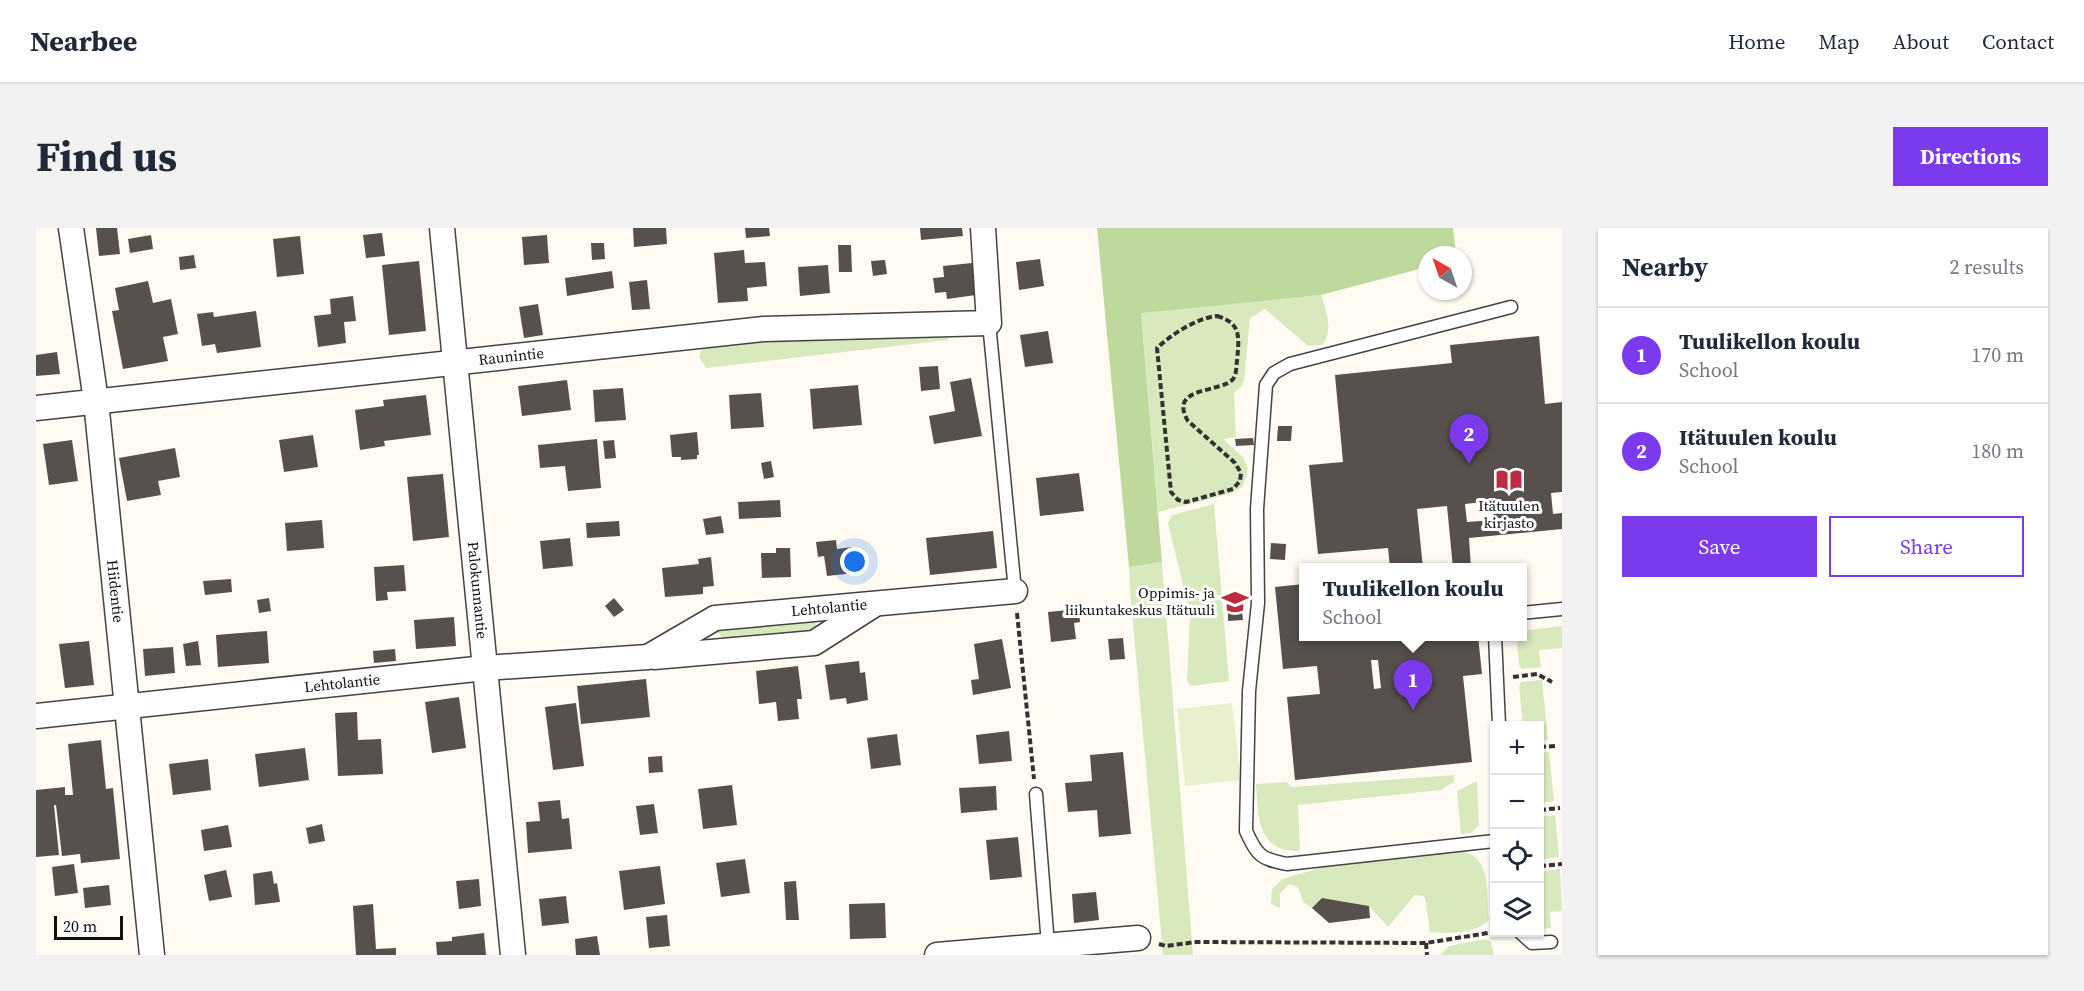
<!DOCTYPE html>
<html lang="en">
<head>
<meta charset="utf-8">
<style>
  :root { --surface:#fff; --page:#f2f2f3; --text:#1f2937; --muted:#747a83; --line:#e0e1e3; --accent:#7c3aed }
  body { margin:0; font-family:"Source Serif 4",serif; background:var(--page); color:var(--text) }
  .controls { position:absolute; right:18px; bottom:18px; display:grid; overflow:hidden; border-radius:0px; box-shadow:0 2px 4px #0004 }
  .controls button { width:54px; height:54px; display:grid; place-items:center; padding:0; border:0; border-bottom:2px solid var(--line); background:var(--surface); color:var(--text); font:30px sans-serif }
  .compass { position:absolute; left:1382px; top:18px; width:54px; height:54px; border-radius:50%; background:var(--surface); box-shadow:0 2px 4px #0004; rotate:320deg }
  .scale { position:absolute; left:18px; bottom:15px; width:69px; box-sizing:border-box; padding-left:6px; border:3px solid #101010; border-top:0; font-size:16px; line-height:21px; white-space:nowrap; color:#101010; -webkit-text-stroke:4px #fff; paint-order:stroke }
  .you { position:absolute; left:819px; top:334px; width:21px; height:21px; margin:-15px; border:4px solid #fff; border-radius:50%; background:#1a73e8; box-shadow:0 0 0 9px #1a73e833 }
  .badge { display:grid; place-items:center; width:39px; height:39px; border-radius:50%; background:var(--accent); color:#fff; font-size:20px; font-weight:700 }
  .pin { position:absolute; translate:-50% -50px; filter:drop-shadow(0 2px 3px #0008) }
  .pin::after { content:''; position:absolute; top:32px; width:21px; height:18px; background:inherit; clip-path:polygon(0 0,100% 0,50% 100%) }
  .popup { position:absolute; left:1263px; top:335px; width:228px; height:78px; box-sizing:border-box; display:grid; place-content:center; border-radius:0px; background:var(--surface); filter:drop-shadow(0 2px 4px #0005); font-size:20px; white-space:nowrap; color:var(--muted) }
  .popup b { font-size:22px; color:var(--text) }
  .popup::after { content:''; position:absolute; left:50%; top:100%; margin-left:-12px; border:12px solid transparent; border-top-color:var(--surface) }
  .list { margin:0; padding:0; list-style:none }
  h2 { display:flex; justify-content:space-between; align-items:center; height:78px; margin:0; padding:0 24px; font-size:26px }
  h2 small { font-size:20px; font-weight:400; color:var(--muted) }
  .list li { display:grid; grid-template-columns:39px 1fr auto; gap:18px; align-items:center; box-sizing:border-box; height:96px; padding:0 24px; border-top:2px solid var(--line) }
  .list b { display:block; font-size:22px; white-space:nowrap }
  .list p { margin:0; font-size:20px; white-space:nowrap; color:var(--muted) }
  .list em { font-size:20px; font-style:normal; color:var(--muted) }
  .actions { display:flex; gap:12px; padding:18px 24px }
  .actions a { flex:1; padding:14px 0; border:2px solid var(--accent); border-radius:0px; text-align:center; font-size:21px; color:var(--accent) }
  .actions .main { background:var(--accent); color:#fff }
  .icon { flex:none; width:33px; height:33px; fill:none; stroke:currentColor; stroke-width:2; stroke-linecap:round; stroke-linejoin:round }
  .map { position:relative; flex:none; width:1526px; height:727px; overflow:hidden; border-radius:0px }
  header { display:flex; align-items:center; gap:36px; box-sizing:border-box; height:84px; padding:0 30px; background:var(--surface); border-bottom:2px solid var(--line) }
  header strong { font-size:28px }
  nav { display:flex; gap:33px; margin-inline-start:auto; font-size:21px }
  .intro { display:flex; align-items:center; justify-content:space-between; box-sizing:border-box; height:144px; padding:0 36px }
  h1 { margin:0; font-size:42px }
  .button { padding:15px 27px; border-radius:0px; background:var(--accent); color:#fff; font-size:21px; font-weight:700 }
  main { display:flex; gap:36px; padding:0 36px }
  aside { flex:1; background:var(--surface); border-radius:0px; box-shadow:0 2px 4px #0004 }
  .map>svg:first-child { display:block }
  .green { fill:#d8e9bd }
  .forest { fill:#bed99c }
  .pitch { fill:#e8f0ce }
  .building { fill:#58504c; fill-rule:evenodd }
  .lines { fill:none; stroke-linecap:round; stroke-linejoin:round }
  .service-casing { stroke:#434343; stroke-width:15 }
  .minor-casing { stroke:#434343; stroke-width:27 }
  .path { stroke:#323232; stroke-width:4; stroke-dasharray:6 3; stroke-linecap:butt }
  .service { stroke:#fff; stroke-width:12 }
  .minor { stroke:#fff; stroke-width:24 }
  .labels { text-anchor:middle; stroke-width:6; stroke-linejoin:round; paint-order:stroke }
  .street-label { font-size:15px; fill:#101010; stroke:#fff }
  .poi-label { font-size:15px; fill:#101010; stroke:#fff }
</style>
</head>
<body>
<header>
<strong>Nearbee</strong>
<nav><a>Home</a><a>Map</a><a>About</a><a>Contact</a></nav>
</header>
<div class="intro"><h1>Find us</h1><a class="button">Directions</a></div>
<main>
<div class="map">
<svg width="1526" height="727" viewBox="0 0 1526 727">
  <rect width="100%" height="100%" fill="#fffbf3"/>
  <g class="green">
    <path d="M1285,67C1291,85 1297,100 1287,117L1272,118L1229,81L1214,90L1208,152L1205,159L1198,165L1200,209L1187,211L1207,229L1212,241L1207,258L1197,265L1122,284L1105,84Z"/>
    <polygon points="912,105 912,112 670,140 663,129 666,119 799,108"/>
    <polygon points="1178,276 1193,453 1155,458 1151,453 1154,386 1132,295 1136,287"/>
    <polygon points="1126,334 1157,727 1127,727 1094,362 1093,339"/>
    <polygon points="768,387 781,397 768,409 691,414 681,404 689,396"/>
    <polygon points="1526,398 1526,420 1503,422 1505,439 1486,441 1483,437 1481,414 1493,402"/>
    <polygon points="1506,452 1512,512 1504,513 1504,497 1487,497 1483,458 1485,454"/>
    <polygon points="1513,524 1518,573 1504,575 1504,525"/>
    <path d="M1418,547V554L1405,562L1262,577L1264,623C1221,624 1222,589 1220,556L1250,554L1256,559Z"/>
    <polygon points="1441,553 1443,597 1435,605 1425,606 1421,563"/>
    <polygon points="1519,587 1523,629 1504,632 1504,589"/>
    <path d="M1423,623C1457,627 1450,665 1453,692C1440,706 1412,706 1394,704L1389,670L1387,668L1379,667L1352,699L1333,678L1287,670L1276,680L1267,674L1262,659L1253,656L1244,666V680L1235,676L1236,661L1246,651L1298,636Z"/>
    <polygon points="1524,641 1526,683 1514,684 1515,700 1506,701 1504,692 1504,644"/>
    <polygon points="1450,711 1455,714 1458,727 1404,727 1413,718"/>
  </g>
  <polygon class="forest" points="1061,0 1417,0 1420,27 1391,27 1391,39 1285,67 1105,85 1126,334 1093,339"/>
  <polygon class="pitch" points="1196,475 1205,552 1149,558 1141,481"/>
  <g class="building">
    <polygon points="60,0 81,0 84,26 63,28"/>
    <polygon points="597,0 630,0 631,16 598,19"/>
    <polygon points="709,0 733,0 734,8 710,10"/>
    <polygon points="884,0 926,0 927,8 885,12"/>
    <polygon points="346,5 349,28 330,30 327,7"/>
    <polygon points="115,7 117,21 94,25 92,11"/>
    <polygon points="511,7 513,35 488,37 486,9"/>
    <polygon points="264,8 268,46 241,49 237,11"/>
    <polygon points="555,15 568,15 569,31 556,32"/>
    <polygon points="802,17 815,17 816,44 803,44"/>
    <polygon points="708,22 709,35 729,34 731,58 711,60 712,73 682,75 678,25"/>
    <polygon points="158,27 160,40 144,42 143,29"/>
    <polygon points="1004,31 1008,58 983,62 980,34"/>
    <polygon points="849,32 851,46 837,48 835,33"/>
    <polygon points="383,33 390,103 353,107 346,37"/>
    <polygon points="936,35 940,67 911,71 910,64 899,65 897,50 908,49 907,38"/>
    <polygon points="792,37 794,65 764,68 762,39"/>
    <polygon points="576,43 578,60 531,68 529,50"/>
    <polygon points="611,52 614,81 596,82 593,54"/>
    <polygon points="112,53 117,75 135,71 142,106 127,109 132,133 87,141 76,83 83,82 79,60"/>
    <polygon points="317,68 320,93 308,94 310,115 282,119 278,88 295,86 294,71"/>
    <polygon points="502,76 507,107 488,110 483,79"/>
    <polygon points="220,83 225,119 181,125 179,116 166,118 161,86 177,84 178,89"/>
    <polygon points="1012,103 1017,135 989,139 984,107"/>
    <path d="M1503,108L1509,176L1526,174V264L1515,265L1517,286L1526,285V301L1433,310L1435,340H1417L1411,278L1381,281L1387,340H1354L1352,320L1282,326L1273,237L1307,234L1299,147L1416,135L1414,117ZM1456,273L1458,292L1431,294L1429,276Z"/>
    <polygon points="21,124 24,146 0,148 0,127"/>
    <polygon points="902,138 904,161 885,163 883,139"/>
    <polygon points="935,150 946,208 898,216 893,188 919,183 914,154"/>
    <polygon points="531,152 535,182 486,188 482,158"/>
    <polygon points="822,157 826,197 777,201 774,161"/>
    <polygon points="587,160 590,192 559,194 557,162"/>
    <polygon points="725,165 728,199 695,201 693,167"/>
    <polygon points="390,167 395,207 348,213 349,218 324,222 319,182 348,178 347,172"/>
    <polygon points="1242,198 1256,198 1255,213 1241,213"/>
    <polygon points="661,204 663,227 661,227 661,231 645,232 645,229 636,229 634,207"/>
    <polygon points="277,207 282,239 248,244 243,212"/>
    <polygon points="1217,210 1218,217 1200,218 1199,211"/>
    <polygon points="561,211 565,260 532,263 529,238 504,240 502,217"/>
    <polygon points="36,212 42,253 13,257 7,216"/>
    <polygon points="578,212 580,230 569,231 567,213"/>
    <polygon points="139,220 144,249 122,253 125,267 91,273 83,230"/>
    <polygon points="735,233 738,249 728,251 725,235"/>
    <polygon points="1043,245 1048,283 1004,288 1000,250"/>
    <polygon points="407,246 413,309 377,313 371,249"/>
    <polygon points="744,272 745,289 703,291 702,274"/>
    <polygon points="685,288 688,305 670,307 667,291"/>
    <polygon points="286,292 288,320 251,323 249,295"/>
    <polygon points="583,293 584,308 551,310 550,295"/>
    <polygon points="957,303 961,340 894,347 890,310"/>
    <polygon points="534,310 537,338 507,341 504,313"/>
    <polygon points="800,312 801,321 816,319 819,345 791,348 788,328 782,329 780,314"/>
    <polygon points="1235,315 1250,316 1249,332 1234,331"/>
    <polygon points="740,320 754,320 755,349 726,350 725,325 740,325"/>
    <polygon points="675,329 678,358 667,359 667,366 629,369 626,340 663,336 662,331"/>
    <polygon points="368,337 370,363 351,364 352,372 340,373 338,339"/>
    <polygon points="195,351 196,364 169,367 167,353"/>
    <path d="M1268,356V408H1442L1446,446L1427,448L1436,534L1259,552L1251,469L1284,466L1281,438L1247,441L1239,359ZM1335,432H1342L1345,460L1338,461Z"/>
    <polygon points="233,370 235,383 223,385 221,372"/>
    <polygon points="578,370 588,382 578,389 569,378"/>
    <polygon points="1043,381 1044,394 1038,395 1040,411 1015,414 1012,384"/>
    <polygon points="1192,383 1206,383 1207,392 1192,393"/>
    <polygon points="418,389 420,418 380,421 378,392"/>
    <polygon points="231,403 233,435 182,439 180,407"/>
    <polygon points="1087,410 1089,431 1074,432 1072,411"/>
    <polygon points="966,411 975,460 937,467 935,452 943,451 938,416"/>
    <polygon points="53,413 58,457 29,460 23,416"/>
    <polygon points="162,413 165,437 150,438 147,416"/>
    <polygon points="137,419 139,445 109,448 107,421"/>
    <polygon points="359,421 360,433 338,435 337,423"/>
    <polygon points="823,433 824,445 829,444 832,472 811,476 810,470 794,472 789,437"/>
    <polygon points="762,438 766,471 761,471 763,491 742,493 740,474 723,476 720,443"/>
    <polygon points="610,451 614,489 545,496 541,458"/>
    <polygon points="423,469 430,520 396,525 389,474"/>
    <polygon points="540,475 548,538 517,542 509,479"/>
    <polygon points="321,484 322,512 345,511 347,546 302,548 299,485"/>
    <polygon points="973,503 976,533 943,536 940,507"/>
    <polygon points="861,506 865,537 835,541 831,510"/>
    <polygon points="65,512 70,561 77,560 84,631 45,635 44,626 26,628 20,577 18,577 23,627 0,629 0,562 29,559 29,567 37,567 32,516"/>
    <polygon points="269,520 273,552 223,559 219,526"/>
    <polygon points="1087,524 1095,606 1063,609 1061,582 1032,584 1029,555 1056,553 1054,527"/>
    <polygon points="626,528 627,544 613,545 612,529"/>
    <polygon points="172,531 175,562 137,567 133,536"/>
    <polygon points="696,557 701,597 667,601 662,561"/>
    <polygon points="960,558 961,582 925,585 923,560"/>
    <polygon points="524,572 526,591 533,590 536,621 492,625 490,594 504,593 502,574"/>
    <polygon points="618,576 622,605 604,607 600,578"/>
    <polygon points="286,596 289,613 273,616 270,600"/>
    <polygon points="192,597 196,619 168,623 165,602"/>
    <polygon points="982,609 986,649 954,652 950,612"/>
    <polygon points="709,631 714,665 685,669 680,635"/>
    <polygon points="38,636 42,665 19,668 16,639"/>
    <polygon points="624,638 629,676 588,682 583,643"/>
    <polygon points="190,642 196,669 173,673 168,647"/>
    <polygon points="236,643 238,656 241,655 244,674 219,677 217,646"/>
    <polygon points="443,651 445,678 423,681 420,653"/>
    <polygon points="760,653 763,692 750,692 748,654"/>
    <polygon points="73,657 75,677 49,680 47,660"/>
    <polygon points="1060,664 1063,692 1038,695 1036,666"/>
    <polygon points="530,668 533,695 506,698 503,671"/>
    <polygon points="1286,670 1333,678 1334,690 1293,695 1276,680"/>
    <polygon points="849,675 850,710 814,711 813,676"/>
    <polygon points="337,676 340,721 360,720 360,727 320,727 317,678"/>
    <polygon points="631,687 634,718 613,720 610,689"/>
    <polygon points="448,705 450,727 401,727 400,714 416,713 416,709"/>
    <polygon points="561,708 564,727 540,727 539,711"/>
  </g>
  <g class="lines">
    <g class="service-casing">
      <g id="service">
        <polyline points="953,95 979,363"/>
        <polyline points="1486,385 1526,381"/>
        <polyline points="1459,408 1463,497"/>
        <polyline points="1000,566 1012,717"/>
        <path d="M1458,613L1251,636C1225,631 1221,628 1210,603L1213,463L1222,375L1221,281L1230,157L1238,145L1254,136L1475,79"/>
        <polyline points="1484,704 1496,715 1515,714"/>
      </g>
    </g>
    <g class="minor-casing">
      <g id="minor">
        <path id="s1" d="M35,0L60,173L116,727"/>
        <path id="s2" d="M406,0L477,727"/>
        <path id="s3" d="M0,180L728,101L953,95L947,0"/>
        <polyline points="618,429 778,415 836,378"/>
        <path id="s4" d="M0,488L449,440L612,429L679,390L979,363"/>
        <polyline points="901,727 1102,710"/>
      </g>
    </g>
    <g class="path">
      <path d="M1181,88C1206,95 1203,110 1201,133C1200,138 1201,146 1197,151C1186,165 1131,158 1152,193L1199,235L1205,245L1204,253L1197,261L1150,274L1142,272L1135,264L1121,120C1136,106 1161,90 1181,88Z"/>
      <polyline points="981,385 998,551"/>
      <polyline points="1477,449 1501,446 1516,454"/>
      <polyline points="1504,519 1519,518"/>
      <polyline points="1504,582 1524,580"/>
      <polyline points="1504,638 1526,636"/>
      <polyline points="1390,715 1391,727"/>
      <polyline points="1123,716 1130,718 1160,714 1390,715 1458,704"/>
    </g>
    <use href="#service" class="service"/>
    <use href="#minor" class="minor"/>
  </g>
  <defs>
    <g id="library-bare" transform="scale(2.07)"><path d="M-6-4Q-3-5.5-.7-3.5V5Q-3 3-6 4ZM6-4Q3-5.5 .7-3.5V5Q3 3 6 4Z" fill="#bc2b42" stroke="#fff" stroke-width="2.5" paint-order="stroke"/></g>
    <g id="school-bare" transform="scale(2.07)"><path d="M0-5L7-2L0 1L-7-2ZM-4 1L0 2.5L4 1V4Q0 6-4 4Z" fill="#bc2b42" stroke="#fff" stroke-width="2.5" paint-order="stroke"/></g>
  </defs>
  <g fill-rule="evenodd">
    <use href="#library-bare" x="1473" y="252"/>
    <use href="#school-bare" x="1199" y="374"/>
  </g>
  <g class="labels">
    <g class="street-label">
      <text dy="5" stroke="none"><textPath href="#s3" startOffset="478">Raunintie</textPath></text>
      <text dy="5" stroke="none"><textPath href="#s1" startOffset="366">Hiidentie</textPath></text>
      <text dy="5" stroke="none"><textPath href="#s2" startOffset="364">Palokunnantie</textPath></text>
      <text dy="5" stroke="none"><textPath href="#s4" startOffset="807">Lehtolantie</textPath></text>
      <text dy="5" stroke="none"><textPath href="#s4" startOffset="308">Lehtolantie</textPath></text>
    </g>
    <g class="poi-label">
      <text x="1473" y="283">Itätuulen<tspan x="1473" dy="17">kirjasto</tspan></text>
      <text x="1179" y="370" text-anchor="end">Oppimis- ja<tspan x="1179" dy="17">liikuntakeskus Itätuuli</tspan></text>
    </g>
  </g>
</svg>
<div class="controls">
<button>+</button>
<button>−</button>
<button><svg class="icon" aria-label="locate" viewBox="0 0 24 24"><circle cx="12" cy="12" r="6"/><path d="M12 2v4M12 18v4M2 12h4M18 12h4"/></svg></button>
<button><svg class="icon" aria-label="layers" viewBox="0 0 24 24"><path d="M12 4l9 5-9 5-9-5zM3 14l9 5 9-5"/></svg></button>
</div>
<svg class="compass" viewBox="-18 -18 36 36"><path d="M0-13l5 13h-10z" fill="#e53935"/><path d="M0 13l5-13h-10z" fill="#747a83"/></svg>
<div class="scale">20 m</div>
<div class="you"></div>
<div class="pin badge" style="left:1377px;top:482px">1</div>
<div class="popup"><b>Tuulikellon koulu</b>School</div>
<div class="pin badge" style="left:1433px;top:236px">2</div>
</div>
<aside>
<h2>Nearby<small>2 results</small></h2>
<ul class="list">
<li><span class="badge">1</span><div><b>Tuulikellon koulu</b><p>School</p></div><em>170 m</em></li>
<li><span class="badge">2</span><div><b>Itätuulen koulu</b><p>School</p></div><em>180 m</em></li>
</ul>
<div class="actions"><a class="main">Save</a><a>Share</a></div>
</aside>
</main>
</body>
</html>
